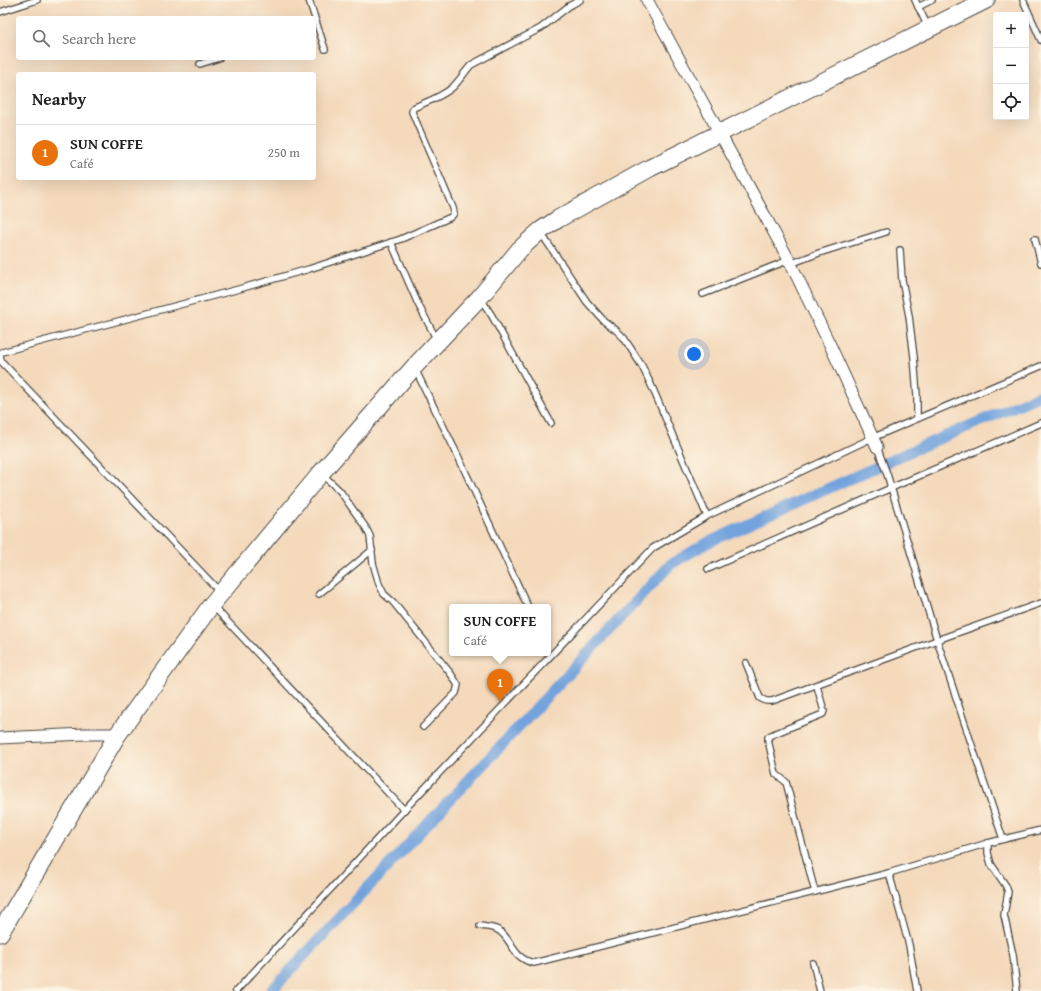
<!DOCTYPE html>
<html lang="en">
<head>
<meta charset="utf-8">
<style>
  :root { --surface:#fff; --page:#f6f6f6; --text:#222; --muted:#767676; --line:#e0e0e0; --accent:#d1495b }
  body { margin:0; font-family:"Gentium Book Plus",serif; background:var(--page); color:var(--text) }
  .controls { position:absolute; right:12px; top:12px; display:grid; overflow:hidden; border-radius:4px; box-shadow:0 4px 16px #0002 }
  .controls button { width:36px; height:36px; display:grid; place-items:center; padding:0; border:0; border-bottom:1px solid var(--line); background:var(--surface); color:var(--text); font:20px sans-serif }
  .you { position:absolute; left:694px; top:354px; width:14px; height:14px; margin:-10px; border:3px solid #fff; border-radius:50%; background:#1a73e8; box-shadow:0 0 0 6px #1a73e833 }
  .badge { display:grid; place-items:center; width:26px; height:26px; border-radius:50%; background:var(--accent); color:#fff; font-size:13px; font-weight:700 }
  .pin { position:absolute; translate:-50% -33px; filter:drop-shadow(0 1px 2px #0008) }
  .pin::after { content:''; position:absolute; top:21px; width:14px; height:12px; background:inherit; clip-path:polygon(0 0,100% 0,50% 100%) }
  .popup { position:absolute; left:449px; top:604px; width:102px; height:52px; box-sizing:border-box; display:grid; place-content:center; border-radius:4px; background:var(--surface); filter:drop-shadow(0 1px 3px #0005); font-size:13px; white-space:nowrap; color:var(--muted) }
  .popup b { font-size:15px; color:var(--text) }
  .popup::after { content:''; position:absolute; left:50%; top:100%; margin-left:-8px; border:8px solid transparent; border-top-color:var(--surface) }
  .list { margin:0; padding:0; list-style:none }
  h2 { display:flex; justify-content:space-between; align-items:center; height:52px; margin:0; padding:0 16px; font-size:17px }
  h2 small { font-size:13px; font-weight:400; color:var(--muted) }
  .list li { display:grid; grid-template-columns:26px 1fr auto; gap:12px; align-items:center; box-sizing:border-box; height:56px; padding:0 16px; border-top:1px solid var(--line) }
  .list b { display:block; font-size:15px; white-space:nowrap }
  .list p { margin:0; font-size:13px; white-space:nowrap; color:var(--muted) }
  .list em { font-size:13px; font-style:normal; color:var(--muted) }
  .icon { flex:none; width:22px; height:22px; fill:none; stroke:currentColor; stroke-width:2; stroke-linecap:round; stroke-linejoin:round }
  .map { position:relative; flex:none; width:1041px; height:991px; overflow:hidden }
  .search { position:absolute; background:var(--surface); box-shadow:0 4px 16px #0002; left:16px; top:16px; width:300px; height:44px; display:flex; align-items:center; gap:10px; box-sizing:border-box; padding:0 14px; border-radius:4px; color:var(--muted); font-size:15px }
  .panel { position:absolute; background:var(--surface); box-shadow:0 4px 16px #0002; left:16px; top:72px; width:300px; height:108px; border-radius:4px }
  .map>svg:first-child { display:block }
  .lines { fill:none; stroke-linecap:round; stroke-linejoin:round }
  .canal { stroke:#72a3dd; stroke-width:11 }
  .lane-casing { stroke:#494541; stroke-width:8 }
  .street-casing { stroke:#494541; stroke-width:13 }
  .primary-casing { stroke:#494541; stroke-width:19 }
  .lane { stroke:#fff; stroke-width:5.5 }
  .street { stroke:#fff; stroke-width:11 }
  .primary { stroke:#fff; stroke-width:17 }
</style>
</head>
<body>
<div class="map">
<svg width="1041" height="991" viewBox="0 0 1041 991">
  <rect width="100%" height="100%" fill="#fcf5e5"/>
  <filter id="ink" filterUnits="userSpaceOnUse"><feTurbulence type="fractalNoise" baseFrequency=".025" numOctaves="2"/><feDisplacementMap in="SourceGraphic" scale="8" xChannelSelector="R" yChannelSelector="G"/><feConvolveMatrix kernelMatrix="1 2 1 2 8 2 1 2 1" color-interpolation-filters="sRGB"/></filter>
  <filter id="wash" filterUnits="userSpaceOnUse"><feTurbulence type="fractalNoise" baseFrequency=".012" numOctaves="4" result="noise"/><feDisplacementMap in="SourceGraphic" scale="16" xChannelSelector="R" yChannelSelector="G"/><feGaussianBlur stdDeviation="0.9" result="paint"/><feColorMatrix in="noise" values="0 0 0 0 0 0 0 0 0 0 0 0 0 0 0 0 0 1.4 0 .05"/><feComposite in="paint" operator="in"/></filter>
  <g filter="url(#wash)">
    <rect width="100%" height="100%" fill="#f4d9bb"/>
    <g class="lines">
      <polyline class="canal" points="271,991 671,564 709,542 925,445 1041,395"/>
    </g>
  </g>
  <g filter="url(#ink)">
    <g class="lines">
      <g class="lane-casing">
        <g id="lane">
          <polyline points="309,0 325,49"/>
          <polyline points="915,0 928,27"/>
          <polyline points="1023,0 1041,40"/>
          <polyline points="918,7 932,0"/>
          <polyline points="0,12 37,0"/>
          <polyline points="200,64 219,58"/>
          <polyline points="541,233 587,302 604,321 616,330 624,338 642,366 653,389 707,516"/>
          <polyline points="1035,239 1041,263"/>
          <polyline points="391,242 418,304 437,340"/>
          <polyline points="900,250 902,280 909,316 914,357 917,395 917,418"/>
          <polyline points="790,264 819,253 886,232"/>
          <polyline points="703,294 789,260"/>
          <polyline points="481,299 492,316 551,423"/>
          <polyline points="415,369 458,456 528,607"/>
          <polyline points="877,447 887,474 937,640 1003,839"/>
          <polyline points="323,475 340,491 366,528 370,536 373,563 379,584 384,594 393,602 451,674 458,685 456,693 423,727"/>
          <polyline points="708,569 891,488 1041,423"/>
          <path d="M220,592L1,361L0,354L2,352L239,289L309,269L401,239L451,217L454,213L453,208L412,112L413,108C426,102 442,97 453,87C459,81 465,72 471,65L541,28L569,6L580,0"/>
          <polyline points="319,594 372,550"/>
          <polyline points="213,606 404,810"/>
          <polyline points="746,663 760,698 766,701 772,701 937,640 1041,603"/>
          <polyline points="988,843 988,853 991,864 1006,886 1008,892 1004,915 1013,955 1017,991"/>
          <polyline points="889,873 909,945 917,991"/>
          <polyline points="815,892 786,782 776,774 768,740 768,737 771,735 823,714 824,711 817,686"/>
          <path d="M480,926C486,927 492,927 498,930C513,939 511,958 534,963L889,873L988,843L1041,830"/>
          <polyline points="813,963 820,991"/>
          <polyline points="236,991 404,810 653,548 707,516 872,438 1041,366"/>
        </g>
      </g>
      <g class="street-casing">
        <g id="street">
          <polyline points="647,0 789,260 831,347 877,447"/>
          <polyline points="0,738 85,734 118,734"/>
        </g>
      </g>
      <g class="primary-casing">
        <polyline id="primary" points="0,933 118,734 212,604 321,473 414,367 480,297 520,249 540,231 558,219 650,168 986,0"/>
      </g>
      <use href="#lane" class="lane"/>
      <use href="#street" class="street"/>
      <use href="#primary" class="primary"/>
    </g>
  </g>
</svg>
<div class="controls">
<button>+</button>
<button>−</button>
<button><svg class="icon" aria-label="locate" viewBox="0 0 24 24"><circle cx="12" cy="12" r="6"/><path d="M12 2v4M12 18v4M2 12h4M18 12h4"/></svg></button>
</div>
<div class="you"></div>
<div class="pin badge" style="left:500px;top:702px;background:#e8710a">1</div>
<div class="popup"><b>SUN COFFE</b>Café</div>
<div class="search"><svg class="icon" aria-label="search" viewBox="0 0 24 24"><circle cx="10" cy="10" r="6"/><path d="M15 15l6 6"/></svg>Search here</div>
<section class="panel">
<h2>Nearby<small></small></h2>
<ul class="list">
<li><span class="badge" style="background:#e8710a">1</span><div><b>SUN COFFE</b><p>Café</p></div><em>250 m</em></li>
</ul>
</section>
</div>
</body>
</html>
